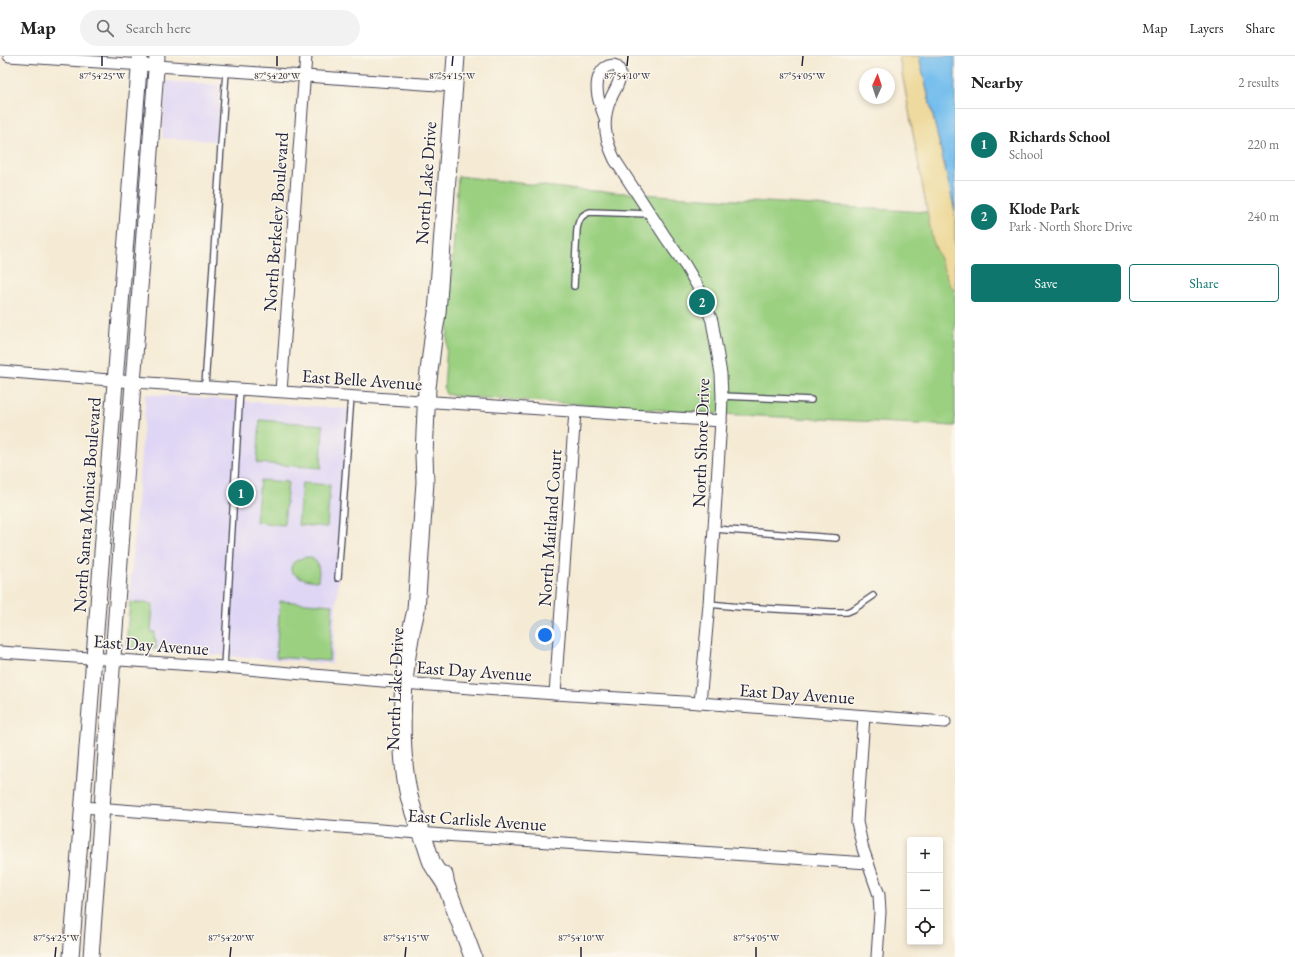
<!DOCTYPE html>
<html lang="en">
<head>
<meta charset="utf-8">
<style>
  :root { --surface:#fff; --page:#f2f2f2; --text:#222; --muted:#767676; --line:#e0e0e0; --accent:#0f766e }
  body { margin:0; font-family:"EB Garamond",serif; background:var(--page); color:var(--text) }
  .controls { position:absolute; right:12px; bottom:12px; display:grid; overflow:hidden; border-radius:4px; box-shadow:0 2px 6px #0003 }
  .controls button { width:36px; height:36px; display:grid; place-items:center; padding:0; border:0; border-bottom:1px solid var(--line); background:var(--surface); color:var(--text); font:20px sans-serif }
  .compass { position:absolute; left:859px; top:12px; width:36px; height:36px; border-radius:50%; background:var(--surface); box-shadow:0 2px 6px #0003; rotate:3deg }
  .you { position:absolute; left:545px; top:579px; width:14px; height:14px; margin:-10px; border:3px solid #fff; border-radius:50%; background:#1a73e8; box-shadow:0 0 0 6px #1a73e833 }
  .badge { display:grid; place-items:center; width:26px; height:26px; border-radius:50%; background:var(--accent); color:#fff; font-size:13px; font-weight:700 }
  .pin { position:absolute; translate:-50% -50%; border:2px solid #fff; box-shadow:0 1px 4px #0006 }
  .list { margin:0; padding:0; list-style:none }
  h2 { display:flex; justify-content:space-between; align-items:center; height:52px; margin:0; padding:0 16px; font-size:17px }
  h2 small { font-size:13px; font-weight:400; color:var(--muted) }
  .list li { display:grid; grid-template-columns:26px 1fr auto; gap:12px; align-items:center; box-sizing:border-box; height:72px; padding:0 16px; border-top:1px solid var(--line) }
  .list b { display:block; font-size:15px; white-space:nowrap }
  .list p { margin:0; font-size:13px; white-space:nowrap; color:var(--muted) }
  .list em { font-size:13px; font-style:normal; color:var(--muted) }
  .actions { display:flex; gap:8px; padding:12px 16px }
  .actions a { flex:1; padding:9px 0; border:1px solid var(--accent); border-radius:4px; text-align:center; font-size:14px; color:var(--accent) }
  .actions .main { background:var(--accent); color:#fff }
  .icon { flex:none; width:22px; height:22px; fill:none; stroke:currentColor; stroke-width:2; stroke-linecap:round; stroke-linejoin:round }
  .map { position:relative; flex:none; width:955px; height:901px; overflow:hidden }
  header { display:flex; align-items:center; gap:24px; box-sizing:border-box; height:56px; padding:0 20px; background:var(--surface); border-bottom:1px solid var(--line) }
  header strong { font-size:19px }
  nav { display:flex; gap:22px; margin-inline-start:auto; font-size:14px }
  .search { width:280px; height:36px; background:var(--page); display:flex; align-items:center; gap:10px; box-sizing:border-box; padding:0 14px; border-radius:22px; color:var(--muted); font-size:15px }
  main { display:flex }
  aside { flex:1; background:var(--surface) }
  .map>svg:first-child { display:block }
  .built { fill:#dfd5f5 }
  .green { fill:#9bd081; stroke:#5e795e }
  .sand { fill:#eeda9e; stroke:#887e6c }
  .water { fill:#74beed; stroke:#4b7094 }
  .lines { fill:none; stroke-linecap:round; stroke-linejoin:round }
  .lane-casing { stroke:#424052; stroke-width:8 }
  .street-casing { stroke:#424052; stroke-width:13 }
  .secondary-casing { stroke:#424052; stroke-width:17 }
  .primary-casing { stroke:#424052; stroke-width:19 }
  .lane { stroke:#fff; stroke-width:5.5 }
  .street { stroke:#fff; stroke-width:11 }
  .secondary { stroke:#fff; stroke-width:15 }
  .primary { stroke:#fff; stroke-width:17 }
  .ticks { fill:none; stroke:#22223b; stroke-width:1.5 }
  .labels { text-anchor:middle; stroke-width:3; stroke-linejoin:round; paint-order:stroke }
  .street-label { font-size:18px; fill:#22223b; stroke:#fbf7ec }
  .ticks-label { font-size:10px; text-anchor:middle; fill:#22223b; stroke:#fbf7ec; stroke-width:3; stroke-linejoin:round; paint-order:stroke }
</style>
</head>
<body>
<header>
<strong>Map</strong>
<div class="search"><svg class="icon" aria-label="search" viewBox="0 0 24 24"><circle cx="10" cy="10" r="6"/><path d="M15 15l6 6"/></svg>Search here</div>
<nav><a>Map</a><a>Layers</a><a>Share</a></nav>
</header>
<main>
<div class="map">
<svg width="955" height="901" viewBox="0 0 955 901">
  <rect width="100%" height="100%" fill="#fbf7ec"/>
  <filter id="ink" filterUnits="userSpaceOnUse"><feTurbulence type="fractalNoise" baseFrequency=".025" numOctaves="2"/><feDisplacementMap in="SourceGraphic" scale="8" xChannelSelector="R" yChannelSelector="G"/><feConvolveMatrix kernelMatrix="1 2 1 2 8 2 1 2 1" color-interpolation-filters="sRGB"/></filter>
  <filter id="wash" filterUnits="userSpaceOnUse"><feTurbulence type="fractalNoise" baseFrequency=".012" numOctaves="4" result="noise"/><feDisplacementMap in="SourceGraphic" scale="16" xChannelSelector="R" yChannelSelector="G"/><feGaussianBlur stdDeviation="0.9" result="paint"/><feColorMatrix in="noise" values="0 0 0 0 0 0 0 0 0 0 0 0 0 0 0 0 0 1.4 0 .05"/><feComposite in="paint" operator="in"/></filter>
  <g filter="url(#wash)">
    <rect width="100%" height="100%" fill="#f5ebd5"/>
    <g class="built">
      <polygon points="166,25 220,29 217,85 162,82"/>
      <polygon points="146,338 351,353 332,608 125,592"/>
    </g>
    <g class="green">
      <polygon points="458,120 579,134 955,158 955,370 721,358 455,340 446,338 444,333"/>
      <polygon points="260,364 323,369 321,412 257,407"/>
      <polygon points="260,424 288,426 284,469 256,466"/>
      <polygon points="302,427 330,429 327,471 298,469"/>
      <path d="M306,501C319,502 320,513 318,524L317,525C307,524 298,522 291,515C290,506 298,503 306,501Z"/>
      <polygon points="280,545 333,549 329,605 276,601"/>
      <polygon points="130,546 153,548 151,576 155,576 154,582 156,583 156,593 130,591 126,589"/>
    </g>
    <polygon class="sand" points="899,0 919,0 955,155 955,235 949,227 932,182"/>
    <polygon class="water" points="919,0 955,0 955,155"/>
  </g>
  <g filter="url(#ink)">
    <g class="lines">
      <g class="lane-casing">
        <g id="lane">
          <path d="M574,230L577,173C579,163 581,159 590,156L649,158"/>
          <polyline points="205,330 226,15"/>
          <polyline points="722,340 811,344"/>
          <polyline points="714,473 836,482"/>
          <polyline points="338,522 351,340"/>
          <polyline points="709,548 740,551 831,556 847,556 854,553 873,540"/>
          <polyline points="224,611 240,333"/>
        </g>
      </g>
      <g class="street-casing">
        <g id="street">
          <polyline points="9,0 453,30"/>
          <path d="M605,62C600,49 593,32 600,18C605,7 620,5 620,19C620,27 614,35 611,42C601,64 605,84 615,104L666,182L685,209L701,236L712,265L721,318L722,341L721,365L709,548L700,647"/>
          <polyline points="0,315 134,326 721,365"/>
          <polyline points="281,335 306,0"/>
          <polyline points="0,596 224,611 416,628 555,638 700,647 945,666"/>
          <polyline points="555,638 575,355"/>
          <polyline points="864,660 857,766 863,793 879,839 880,856 877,901"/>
          <polyline points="83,751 457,780 868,807"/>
        </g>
      </g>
      <g class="secondary-casing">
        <g id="secondary">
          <polyline points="71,901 140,0"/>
          <polyline points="91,901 157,0"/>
        </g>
      </g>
      <g class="primary-casing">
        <g id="primary">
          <polyline points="444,819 446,829 473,901"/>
          <path d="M446,829C442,822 437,816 433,809C430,803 428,795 426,789C420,773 413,757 409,740C397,685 402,608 416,554L425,426L424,399L427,332L434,275L437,257L456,0"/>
        </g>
      </g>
      <use href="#lane" class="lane"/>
      <use href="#street" class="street"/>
      <use href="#secondary" class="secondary"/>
      <use href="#primary" class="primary"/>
    </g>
  </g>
  <path class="ticks" d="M102,10V0M277,10V0M452,10L453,0M627,10L628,0M802,10L803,0M55,901L56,891M230,901L231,891M405,901L406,891M581,901V891M756,901V891"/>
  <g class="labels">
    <g class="street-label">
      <text transform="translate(426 127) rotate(-86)" y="6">North Lake Drive</text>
      <text transform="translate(276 166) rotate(-86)" y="6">North Berkeley Boulevard</text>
      <text transform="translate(362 324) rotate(4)" y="6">East Belle Avenue</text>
      <text transform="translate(701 387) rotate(-88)" y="6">North Shore Drive</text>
      <text transform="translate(87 449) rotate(-86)" y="6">North Santa Monica Boulevard</text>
      <text transform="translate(550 472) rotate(-86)" y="6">North Maitland Court</text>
      <text transform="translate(151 589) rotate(4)" y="6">East Day Avenue</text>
      <text transform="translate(474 615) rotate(4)" y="6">East Day Avenue</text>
      <text transform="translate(395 633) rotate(-88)" y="6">North Lake Drive</text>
      <text transform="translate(797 638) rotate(4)" y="6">East Day Avenue</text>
      <text transform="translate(477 764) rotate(4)" y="6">East Carlisle Avenue</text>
    </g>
  </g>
  <g class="ticks-label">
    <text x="102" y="23">87°54'25"W</text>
    <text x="277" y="23">87°54'20"W</text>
    <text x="452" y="23">87°54'15"W</text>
    <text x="627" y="23">87°54'10"W</text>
    <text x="802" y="23">87°54'05"W</text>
    <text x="56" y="885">87°54'25"W</text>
    <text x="231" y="885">87°54'20"W</text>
    <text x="406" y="885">87°54'15"W</text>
    <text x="581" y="885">87°54'10"W</text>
    <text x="756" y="885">87°54'05"W</text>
  </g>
</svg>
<div class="controls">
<button>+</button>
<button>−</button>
<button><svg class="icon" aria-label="locate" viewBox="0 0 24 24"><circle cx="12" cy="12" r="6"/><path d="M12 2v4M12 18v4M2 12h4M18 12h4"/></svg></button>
</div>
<svg class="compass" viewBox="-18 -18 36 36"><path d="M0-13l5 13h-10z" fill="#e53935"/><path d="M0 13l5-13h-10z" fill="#767676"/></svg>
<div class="you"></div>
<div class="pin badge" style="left:241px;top:437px">1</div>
<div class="pin badge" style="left:702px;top:246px">2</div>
</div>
<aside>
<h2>Nearby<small>2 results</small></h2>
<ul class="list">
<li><span class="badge">1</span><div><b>Richards School</b><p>School</p></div><em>220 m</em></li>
<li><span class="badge">2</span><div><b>Klode Park</b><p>Park · North Shore Drive</p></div><em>240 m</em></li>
</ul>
<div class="actions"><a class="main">Save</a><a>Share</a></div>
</aside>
</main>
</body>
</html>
